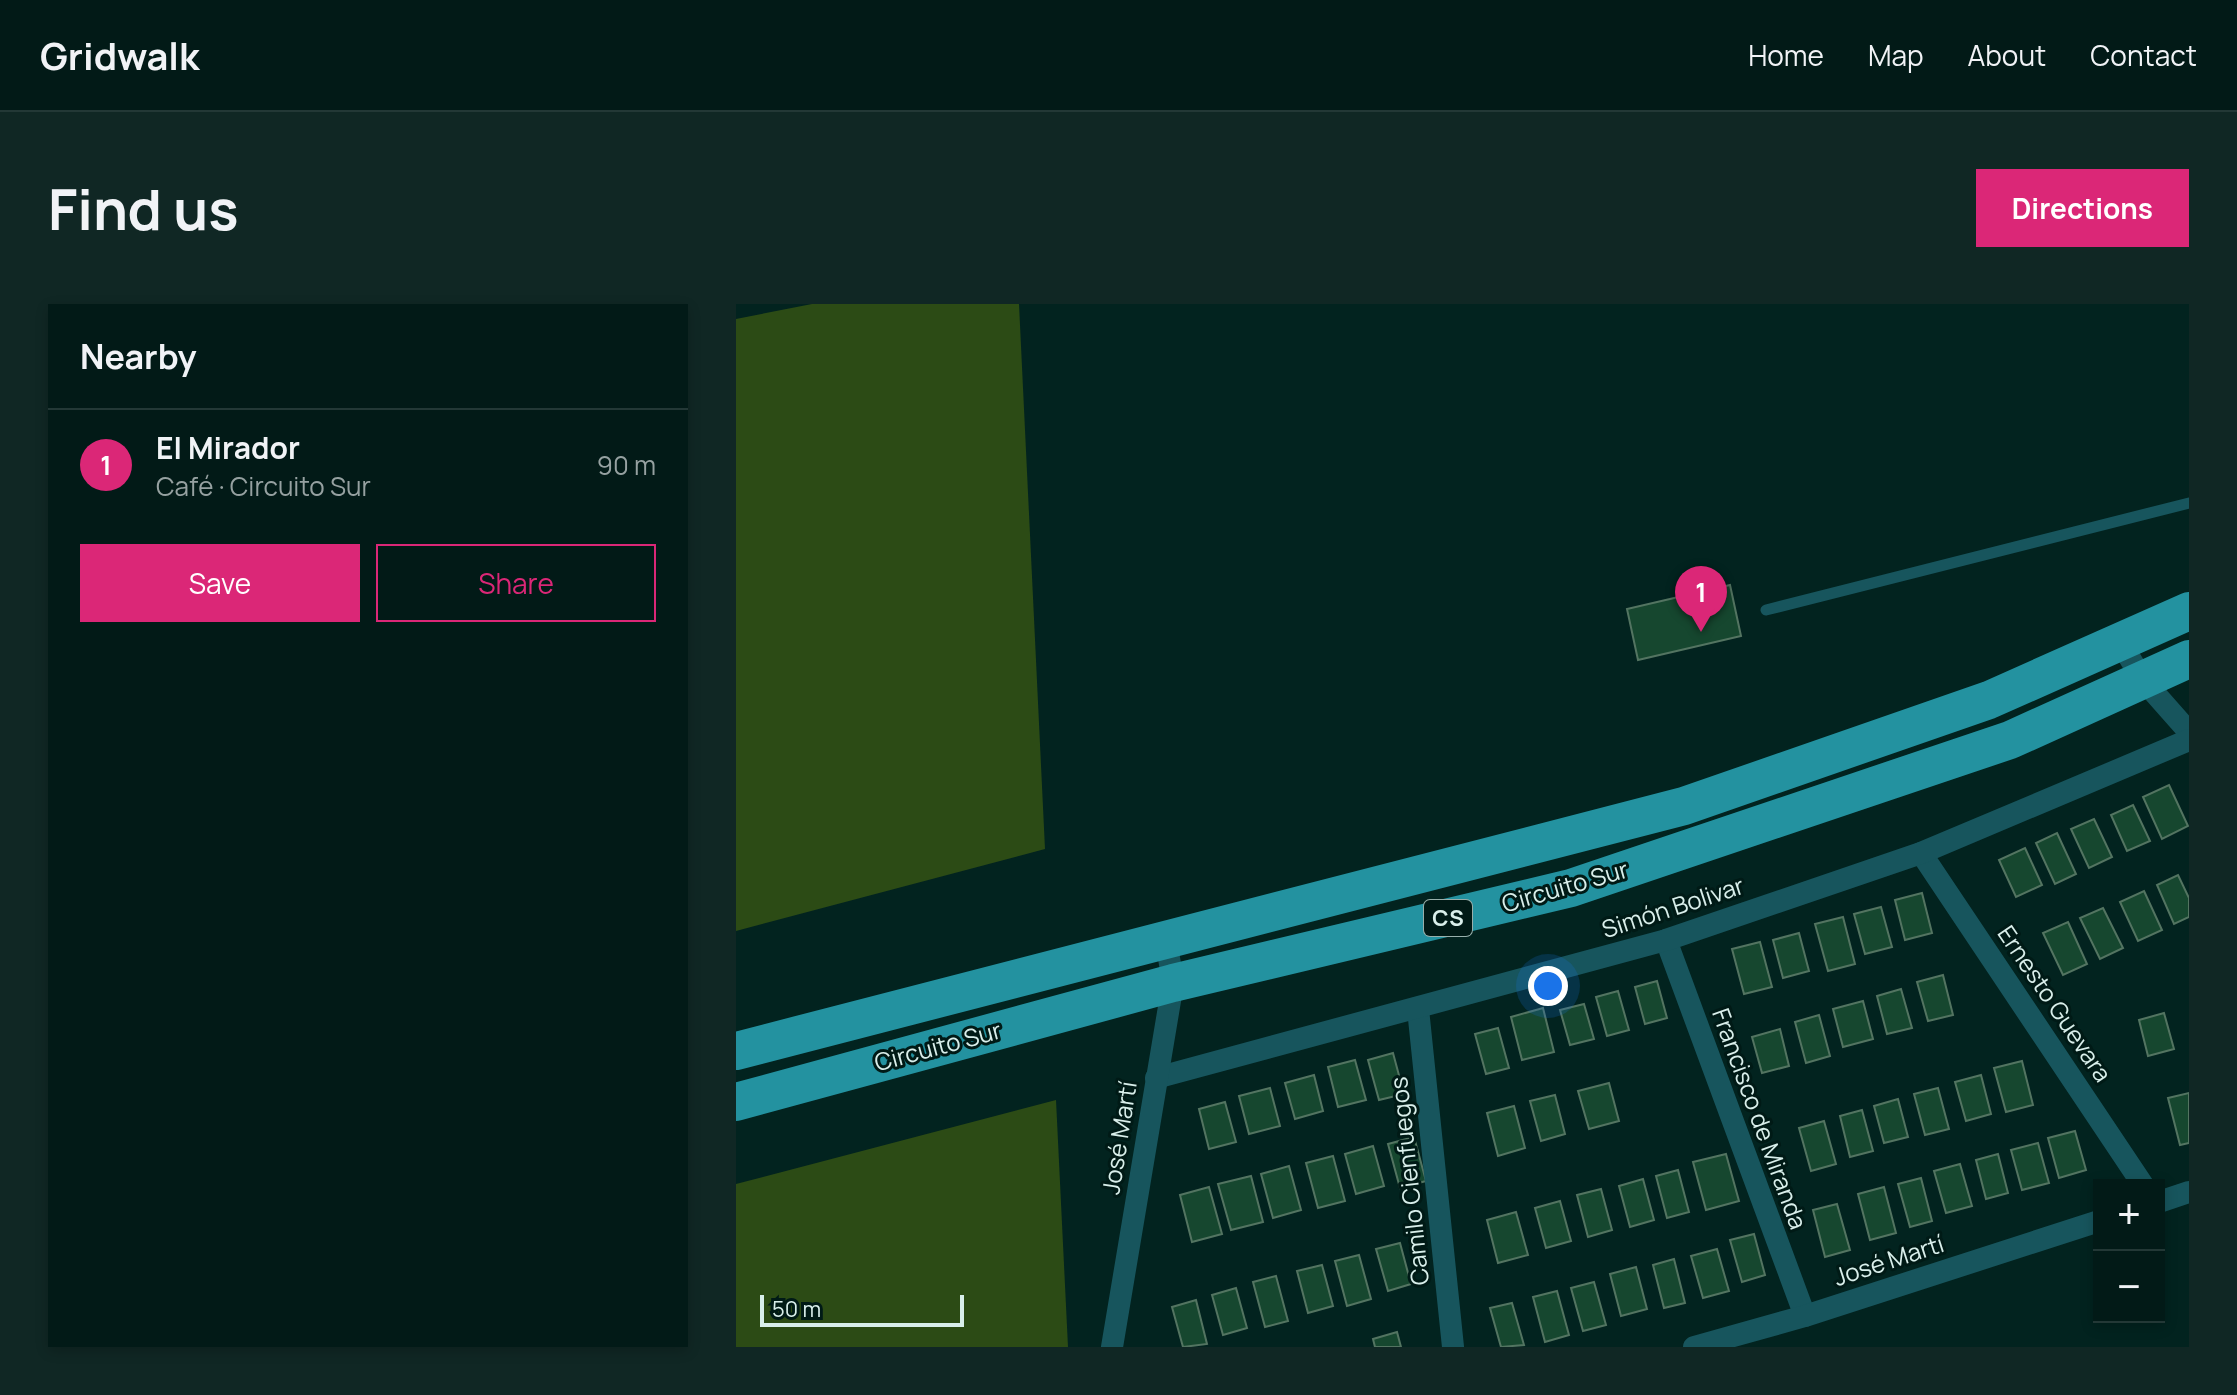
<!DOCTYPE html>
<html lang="en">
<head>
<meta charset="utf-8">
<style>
  :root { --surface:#021a17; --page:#102724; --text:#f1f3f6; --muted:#96a1a1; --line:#233836; --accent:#db2777 }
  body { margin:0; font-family:Manrope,sans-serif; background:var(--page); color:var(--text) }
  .controls { position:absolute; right:24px; bottom:24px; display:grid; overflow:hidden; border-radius:0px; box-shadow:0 4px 12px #0003 }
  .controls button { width:72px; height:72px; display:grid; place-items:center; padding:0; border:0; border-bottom:2px solid var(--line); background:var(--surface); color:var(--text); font:40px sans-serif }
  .scale { position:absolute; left:24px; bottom:20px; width:204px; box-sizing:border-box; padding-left:8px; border:4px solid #d9efeb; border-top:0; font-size:22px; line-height:28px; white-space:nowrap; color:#d9efeb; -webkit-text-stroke:6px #001a16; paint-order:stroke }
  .you { position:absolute; left:812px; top:682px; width:28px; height:28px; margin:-20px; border:6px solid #fff; border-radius:50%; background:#1a73e8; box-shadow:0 0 0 12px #1a73e833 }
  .badge { display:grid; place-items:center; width:52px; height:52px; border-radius:50%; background:var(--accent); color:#fff; font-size:26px; font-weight:700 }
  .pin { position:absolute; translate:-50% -66px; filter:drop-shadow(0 2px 4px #0008) }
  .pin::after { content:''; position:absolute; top:42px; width:28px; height:24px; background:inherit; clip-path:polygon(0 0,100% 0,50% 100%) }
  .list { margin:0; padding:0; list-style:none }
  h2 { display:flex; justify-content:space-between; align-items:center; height:104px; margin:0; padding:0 32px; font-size:34px }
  h2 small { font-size:26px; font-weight:400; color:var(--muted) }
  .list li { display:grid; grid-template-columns:52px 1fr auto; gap:24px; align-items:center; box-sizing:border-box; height:112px; padding:0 32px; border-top:2px solid var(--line) }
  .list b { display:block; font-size:30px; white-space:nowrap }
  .list p { margin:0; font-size:26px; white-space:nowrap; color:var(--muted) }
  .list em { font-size:26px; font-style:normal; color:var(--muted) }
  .actions { display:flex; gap:16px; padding:24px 32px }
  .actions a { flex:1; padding:18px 0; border:2px solid var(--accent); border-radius:0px; text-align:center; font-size:28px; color:var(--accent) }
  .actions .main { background:var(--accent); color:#fff }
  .map { position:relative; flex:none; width:1453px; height:1043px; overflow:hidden; border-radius:0px }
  header { display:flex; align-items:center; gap:48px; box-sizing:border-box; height:112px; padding:0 40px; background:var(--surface); border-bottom:2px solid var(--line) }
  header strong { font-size:38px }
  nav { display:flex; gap:44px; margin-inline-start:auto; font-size:28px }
  .intro { display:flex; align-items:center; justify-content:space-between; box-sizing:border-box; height:192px; padding:0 48px }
  h1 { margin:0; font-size:56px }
  .button { padding:20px 36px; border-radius:0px; background:var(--accent); color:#fff; font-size:28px; font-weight:700 }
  main { display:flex; gap:48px; padding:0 48px }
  aside { flex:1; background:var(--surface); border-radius:0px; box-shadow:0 4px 12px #0003 }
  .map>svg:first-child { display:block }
  .forest { fill:#2c4b15 }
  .building { fill:#16472f; stroke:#537461; stroke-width:2 }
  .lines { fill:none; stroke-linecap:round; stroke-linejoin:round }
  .service { stroke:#17555d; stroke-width:11 }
  .minor { stroke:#17555d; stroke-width:22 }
  .trunk { stroke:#2392a0; stroke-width:38 }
  .labels { text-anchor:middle; stroke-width:6; stroke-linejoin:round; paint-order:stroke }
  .shield { fill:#001a16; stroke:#98afab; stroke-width:2 }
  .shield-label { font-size:22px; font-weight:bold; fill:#d9efeb }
  .street-label { font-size:24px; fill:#d9efeb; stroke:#001a16 }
</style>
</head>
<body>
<header>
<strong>Gridwalk</strong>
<nav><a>Home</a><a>Map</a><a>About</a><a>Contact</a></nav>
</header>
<div class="intro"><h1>Find us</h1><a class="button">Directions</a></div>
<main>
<aside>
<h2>Nearby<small></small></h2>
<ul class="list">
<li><span class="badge">1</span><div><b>El Mirador</b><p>Café · Circuito Sur</p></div><em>90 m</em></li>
</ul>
<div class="actions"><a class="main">Save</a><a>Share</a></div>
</aside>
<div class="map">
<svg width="1453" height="1043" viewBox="0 0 1453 1043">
  <rect width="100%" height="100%" fill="#02231f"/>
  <g class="forest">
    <polygon points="76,0 283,0 309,545 0,627 0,15"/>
    <polygon points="320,796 332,1043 0,1043 0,880"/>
  </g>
  <g class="building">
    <polygon points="994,281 1005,332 902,356 891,305"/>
    <polygon points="1433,481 1452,522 1426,535 1407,493"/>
    <polygon points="1397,501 1414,537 1391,547 1375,511"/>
    <polygon points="1358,515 1376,553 1353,564 1335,525"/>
    <polygon points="1321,529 1340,570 1319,580 1300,539"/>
    <polygon points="1289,544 1306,581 1280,593 1263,556"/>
    <polygon points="1442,571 1453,594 1453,613 1438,620 1421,581"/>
    <polygon points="1408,587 1426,626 1402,637 1384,598"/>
    <polygon points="1186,589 1196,629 1169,636 1159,596"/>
    <polygon points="1145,603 1156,643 1129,650 1118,610"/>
    <polygon points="1367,604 1387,644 1364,655 1344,614"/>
    <polygon points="1107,613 1119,660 1092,667 1079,620"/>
    <polygon points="1332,618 1351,660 1327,671 1307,629"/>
    <polygon points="1063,629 1073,667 1047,674 1037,636"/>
    <polygon points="1024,638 1036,683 1008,690 996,645"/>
    <polygon points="1207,671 1217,711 1192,717 1181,678"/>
    <polygon points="921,677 931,714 909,720 899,683"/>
    <polygon points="1165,685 1176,724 1151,730 1141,692"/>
    <polygon points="882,687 893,726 871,732 860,693"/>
    <polygon points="1127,697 1137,735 1107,743 1097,705"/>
    <polygon points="848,700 858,735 834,741 824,706"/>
    <polygon points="807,704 818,748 786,756 775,713"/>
    <polygon points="1428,709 1438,745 1412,752 1403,716"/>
    <polygon points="1083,711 1094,752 1070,759 1059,718"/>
    <polygon points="762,724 773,764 750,770 739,730"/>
    <polygon points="1044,725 1053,762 1026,769 1016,733"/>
    <polygon points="657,749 668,790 643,796 632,756"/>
    <polygon points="619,756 630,796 602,803 592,763"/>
    <polygon points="1286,757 1297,801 1270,808 1258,764"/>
    <polygon points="578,771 587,807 559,815 549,779"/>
    <polygon points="1245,771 1255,810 1230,817 1219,778"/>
    <polygon points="873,779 883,817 853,825 842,787"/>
    <polygon points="534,784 544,822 513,830 503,792"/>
    <polygon points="1202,784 1213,825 1189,831 1178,790"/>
    <polygon points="1453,789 1453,839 1444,841 1432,794"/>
    <polygon points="819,791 829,830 805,837 794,797"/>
    <polygon points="1162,795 1172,833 1148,839 1138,802"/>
    <polygon points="489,798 500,838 473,845 463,805"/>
    <polygon points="778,802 789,844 762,852 751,809"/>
    <polygon points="1126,806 1137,847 1114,853 1104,812"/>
    <polygon points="1088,817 1100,860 1075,867 1063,824"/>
    <polygon points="1339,827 1350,866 1323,874 1312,834"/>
    <polygon points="678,833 690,877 664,884 652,840"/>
    <polygon points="1302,839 1313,879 1286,886 1275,846"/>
    <polygon points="637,842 648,882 620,890 609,850"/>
    <polygon points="990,850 1003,897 970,906 957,858"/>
    <polygon points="1262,850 1272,889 1250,895 1240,856"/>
    <polygon points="597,852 609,897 582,904 570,859"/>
    <polygon points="1224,860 1236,902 1210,909 1198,867"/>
    <polygon points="553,862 565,906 537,914 525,870"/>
    <polygon points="942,866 953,908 931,914 920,872"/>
    <polygon points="515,872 527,918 495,926 482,880"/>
    <polygon points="1185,874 1196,917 1174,923 1162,880"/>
    <polygon points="907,875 918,916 894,923 883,882"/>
    <polygon points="473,883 486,930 456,938 444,891"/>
    <polygon points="1148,883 1160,929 1134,936 1122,890"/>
    <polygon points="865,885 876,926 852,933 841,891"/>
    <polygon points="824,897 835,937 810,944 799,904"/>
    <polygon points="1101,900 1114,946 1089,953 1077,906"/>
    <polygon points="780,908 792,951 762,959 751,916"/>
    <polygon points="1018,930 1029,971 1006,978 994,936"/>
    <polygon points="664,939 675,980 652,987 640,945"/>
    <polygon points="981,945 993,987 967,994 955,952"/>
    <polygon points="623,951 635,995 611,1002 599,957"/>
    <polygon points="938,955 949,999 928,1004 917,961"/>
    <polygon points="586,961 597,1002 572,1009 561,967"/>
    <polygon points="900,963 911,1005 885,1012 874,970"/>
    <polygon points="540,972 552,1017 529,1023 517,978"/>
    <polygon points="858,978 870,1021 847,1027 835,984"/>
    <polygon points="500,984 511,1024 487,1031 476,991"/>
    <polygon points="821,987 833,1031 809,1038 797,993"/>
    <polygon points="460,996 471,1040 447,1043 436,1003"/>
    <polygon points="776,999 788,1041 765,1043 754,1004"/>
    <polygon points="661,1028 665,1043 639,1043 637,1035"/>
  </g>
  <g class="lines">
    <polyline class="service" points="1030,306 1453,199"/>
    <g class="minor">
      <polyline points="1384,338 1407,376 1453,428"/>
      <polyline points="1185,549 1407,881"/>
      <polyline points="930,636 1069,1012"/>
      <polyline points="682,705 717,1043"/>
      <polyline points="420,774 930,636 1185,549 1453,436"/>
      <polyline points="1423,898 1453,888"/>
      <polyline points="376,1043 437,679 430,635"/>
      <polyline points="958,1043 1069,1012 1363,917"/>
    </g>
    <g class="trunk">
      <polyline points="0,747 948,502 1253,396 1453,307"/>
      <polyline points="0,798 437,679 835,584 1274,436 1453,355"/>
    </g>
  </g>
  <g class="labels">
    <rect class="shield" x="688" y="596" width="48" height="36" rx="6"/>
    <g class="shield-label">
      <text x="712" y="622">CS</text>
    </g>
    <g class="street-label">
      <text transform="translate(829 583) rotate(-16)" y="8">Circuito Sur</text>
      <text transform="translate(937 604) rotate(-18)" y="8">Simón Bolivar</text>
      <text transform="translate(1318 700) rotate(56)" y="8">Ernesto Guevara</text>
      <text transform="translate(202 743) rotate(-15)" y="8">Circuito Sur</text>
      <text transform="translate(1023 815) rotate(70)" y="8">Francisco de Miranda</text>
      <text transform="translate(384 834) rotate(-81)" y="8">José Martí</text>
      <text transform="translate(674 877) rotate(-96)" y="8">Camilo Cienfuegos</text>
      <text transform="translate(1153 957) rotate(-18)" y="8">José Martí</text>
    </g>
  </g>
</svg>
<div class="controls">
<button>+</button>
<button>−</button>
</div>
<div class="scale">50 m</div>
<div class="you"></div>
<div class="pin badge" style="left:965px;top:328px">1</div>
</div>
</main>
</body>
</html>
